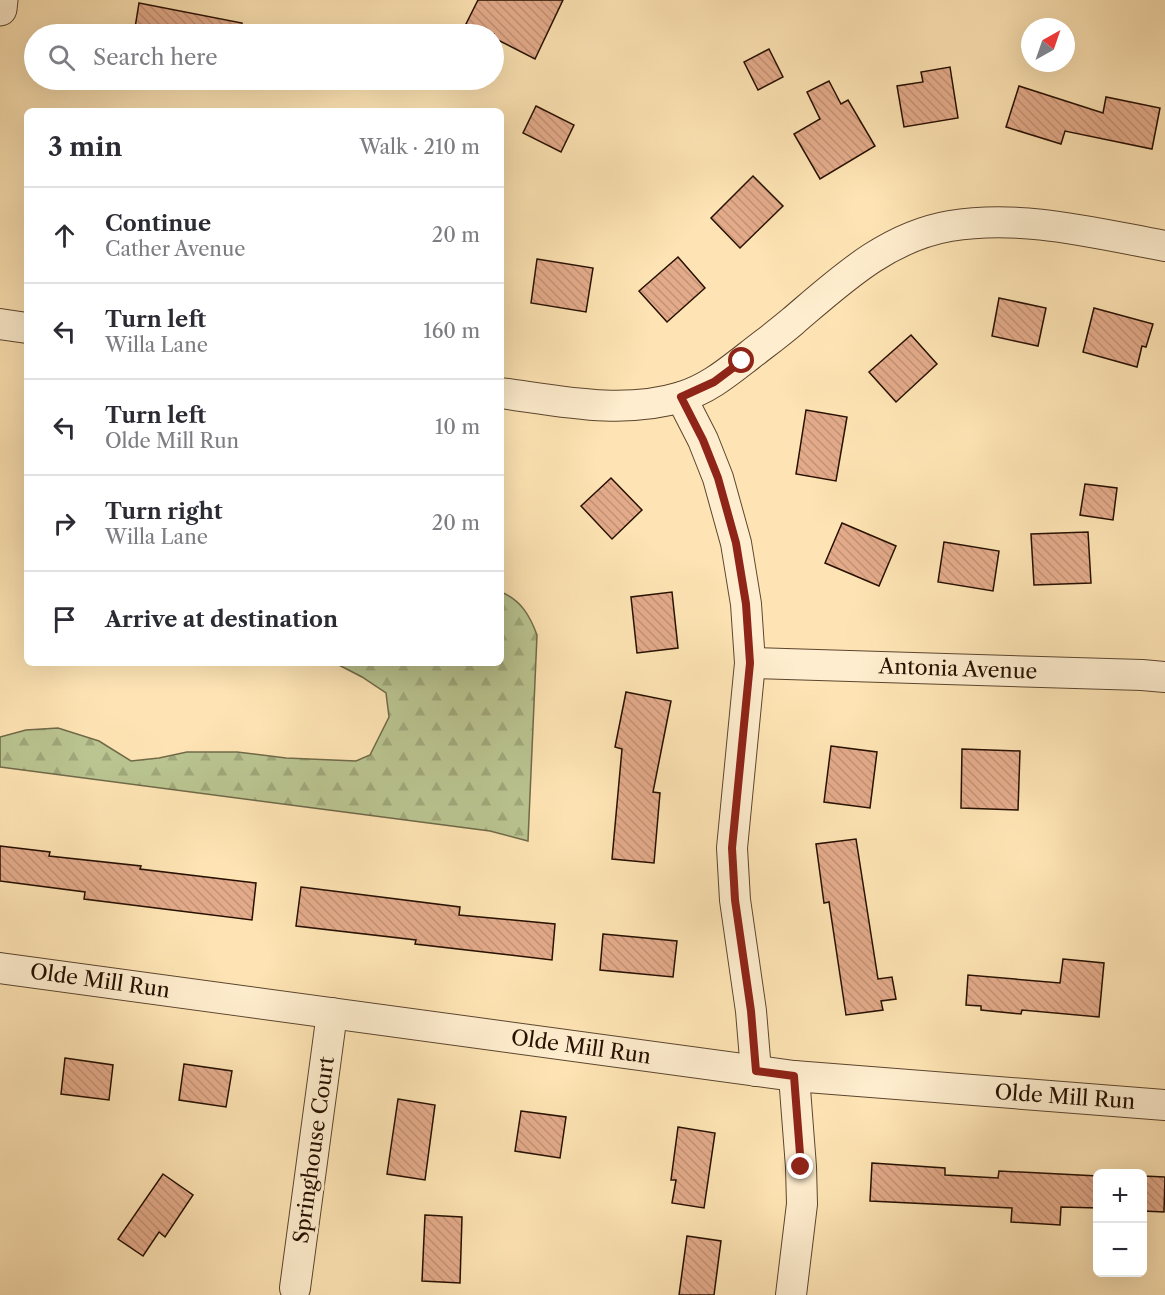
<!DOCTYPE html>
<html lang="en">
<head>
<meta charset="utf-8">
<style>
  :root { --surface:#fff; --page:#f2f2f3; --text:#2b2b33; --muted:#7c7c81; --line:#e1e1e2 }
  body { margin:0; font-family:"Libre Caslon Text",serif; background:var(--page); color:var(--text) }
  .controls { position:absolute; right:18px; bottom:18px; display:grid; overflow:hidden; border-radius:9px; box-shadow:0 6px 24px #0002 }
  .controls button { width:54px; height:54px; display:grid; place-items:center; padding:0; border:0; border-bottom:2px solid var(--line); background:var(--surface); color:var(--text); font:30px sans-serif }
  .compass { position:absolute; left:1021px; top:18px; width:54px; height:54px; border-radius:50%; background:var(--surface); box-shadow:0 6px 24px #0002; rotate:40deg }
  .stop { position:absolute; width:18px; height:18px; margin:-14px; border:4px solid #8f2418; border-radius:50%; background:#fff }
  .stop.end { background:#8f2418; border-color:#fff; box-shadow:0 2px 6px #0008 }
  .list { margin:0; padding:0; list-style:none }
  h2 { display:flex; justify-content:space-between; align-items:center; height:78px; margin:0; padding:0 24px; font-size:26px }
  h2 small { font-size:20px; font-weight:400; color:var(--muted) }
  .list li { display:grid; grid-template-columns:39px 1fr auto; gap:18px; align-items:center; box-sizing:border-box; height:96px; padding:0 24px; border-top:2px solid var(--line) }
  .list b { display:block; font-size:22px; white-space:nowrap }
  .list p { margin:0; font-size:20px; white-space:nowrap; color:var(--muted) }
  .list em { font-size:20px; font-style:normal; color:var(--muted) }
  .icon { flex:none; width:33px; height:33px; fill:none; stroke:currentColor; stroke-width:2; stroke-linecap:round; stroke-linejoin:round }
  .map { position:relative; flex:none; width:1165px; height:1295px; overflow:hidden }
  .search { position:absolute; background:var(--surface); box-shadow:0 6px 24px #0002; left:24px; top:24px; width:480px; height:66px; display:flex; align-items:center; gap:15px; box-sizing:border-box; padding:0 21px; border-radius:33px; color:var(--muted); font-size:22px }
  .panel { position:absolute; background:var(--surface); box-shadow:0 6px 24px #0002; left:24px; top:108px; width:480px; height:558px; border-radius:9px }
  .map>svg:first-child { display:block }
  .forest { fill:url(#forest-firs); stroke:#706a49; stroke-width:1.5 }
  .building { fill:url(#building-back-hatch); stroke:#261001; stroke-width:1.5 }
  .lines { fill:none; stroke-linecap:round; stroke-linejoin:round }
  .minor-casing { stroke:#5c452e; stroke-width:32 }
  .tertiary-casing { stroke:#5c452e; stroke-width:35 }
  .minor { stroke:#feedce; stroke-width:30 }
  .tertiary { stroke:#feedce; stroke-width:33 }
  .route { stroke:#8f2418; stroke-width:8 }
  .labels { text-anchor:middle; stroke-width:6; stroke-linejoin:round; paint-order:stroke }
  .street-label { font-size:21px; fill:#261001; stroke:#feedce }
</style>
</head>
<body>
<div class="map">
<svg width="1165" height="1295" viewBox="0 0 1165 1295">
  <defs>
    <pattern id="forest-firs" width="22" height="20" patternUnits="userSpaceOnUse" patternTransform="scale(1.5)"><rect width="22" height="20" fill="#bac591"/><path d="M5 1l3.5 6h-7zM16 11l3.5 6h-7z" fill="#a0a87b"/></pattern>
    <pattern id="building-back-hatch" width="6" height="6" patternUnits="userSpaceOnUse" patternTransform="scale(1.5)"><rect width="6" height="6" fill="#e4ab8b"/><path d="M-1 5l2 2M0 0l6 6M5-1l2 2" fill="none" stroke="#c39276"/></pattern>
  </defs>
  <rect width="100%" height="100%" fill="#fee4b4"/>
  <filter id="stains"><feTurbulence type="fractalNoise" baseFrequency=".00333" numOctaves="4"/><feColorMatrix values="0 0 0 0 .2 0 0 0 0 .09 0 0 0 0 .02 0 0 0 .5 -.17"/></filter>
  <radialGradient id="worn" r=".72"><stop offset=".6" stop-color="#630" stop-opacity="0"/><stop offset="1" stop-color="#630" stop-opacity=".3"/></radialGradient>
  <path class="forest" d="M501,592C521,600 530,616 537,635L528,841L490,831L0,767V737L26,730L58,728L99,741L131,761L159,758L187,752H237L286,758L356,761L370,755L389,717L386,693L362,677L335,663H501Z"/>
  <g class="building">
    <polygon points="478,0 563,0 535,59 494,38 494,34 486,34 466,24"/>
    <polygon points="139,3 242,23 241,34 134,34"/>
    <polygon points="769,49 783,77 758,90 744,62"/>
    <polygon points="950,67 958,118 904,127 897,86 923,82 921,72"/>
    <polygon points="829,81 841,104 848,100 875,146 820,179 794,134 820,119 807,92"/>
    <polygon points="1019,86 1103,113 1106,97 1160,108 1152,149 1065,131 1061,144 1006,127"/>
    <polygon points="536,106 574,125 561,152 523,133"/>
    <polygon points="753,176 783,206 740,248 711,218"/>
    <polygon points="678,257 705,288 667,322 639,291"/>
    <polygon points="537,259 593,268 586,312 531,303"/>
    <polygon points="999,298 1046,308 1038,346 992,336"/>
    <polygon points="1094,308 1153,324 1146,347 1142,346 1137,367 1083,352"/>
    <polygon points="911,335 937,364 896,402 869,372"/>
    <polygon points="806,410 847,417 836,481 796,474"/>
    <polygon points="611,478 642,510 612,539 581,506"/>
    <polygon points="1085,484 1117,488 1113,520 1080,515"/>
    <polygon points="842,523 896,546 879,586 825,563"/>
    <polygon points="1088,532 1091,583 1034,585 1031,534"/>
    <polygon points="944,542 999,551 993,591 938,582"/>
    <polygon points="672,592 678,648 637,653 631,597"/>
    <polygon points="626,692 671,701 653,792 660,793 654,863 612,859 622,749 615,747"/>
    <polygon points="831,746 877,752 870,808 824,802"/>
    <polygon points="962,749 1020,751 1018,810 961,808"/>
    <polygon points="856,839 878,979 892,977 896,999 881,1001 883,1010 846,1015 829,902 824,903 816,844"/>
    <polygon points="0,846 50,852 49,856 141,866 140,869 256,883 252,920 84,899 85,892 0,881"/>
    <polygon points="301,887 460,907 459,915 555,924 552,960 415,944 416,940 296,926"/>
    <polygon points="603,934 677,941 673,977 600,970"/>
    <polygon points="1063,959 1104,963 1099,1017 1022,1010 1021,1014 981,1010 981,1006 966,1005 968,975 1060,983"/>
    <polygon points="65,1058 113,1065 109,1100 61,1094"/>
    <polygon points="184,1064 232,1071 226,1107 179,1100"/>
    <polygon points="398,1099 435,1105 425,1180 387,1174"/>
    <polygon points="521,1111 566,1117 560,1158 515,1151"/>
    <polygon points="678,1127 715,1133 704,1208 672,1203 676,1180 671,1180"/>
    <polygon points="872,1163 945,1168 945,1175 998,1178 999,1171 1098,1176 1098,1208 1061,1207 1060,1225 1011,1222 1012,1208 870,1201"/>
    <polygon points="163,1174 193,1195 165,1237 159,1232 143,1256 118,1239"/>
    <polygon points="1143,1176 1165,1177 1164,1212 1143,1211"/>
    <polygon points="425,1215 462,1217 460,1283 422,1281"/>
    <polygon points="687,1236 721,1241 714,1295 679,1295"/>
  </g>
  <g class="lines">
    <g class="minor-casing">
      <g id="minor">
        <polyline points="0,324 27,328"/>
        <path d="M501,393C560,401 622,415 681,397C708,389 728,372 750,355C764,344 779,333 793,321C840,281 886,237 950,226C1022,214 1094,233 1165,246"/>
        <polyline points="681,397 703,440 718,478 736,543 746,604 750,663 732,848 735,900 751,1011 756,1071"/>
        <polyline points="750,663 1142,675 1165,677"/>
        <polyline points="0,968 794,1076 1165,1105"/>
        <polyline points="295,1288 332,1013"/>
        <polyline points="791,1295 802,1204 801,1167 794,1076"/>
      </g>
    </g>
    <g class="tertiary-casing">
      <polyline id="tertiary" points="0,9 1,0"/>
    </g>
    <use href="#minor" class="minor"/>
    <use href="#tertiary" class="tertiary"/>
  </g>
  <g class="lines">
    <polyline class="route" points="742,361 714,382 681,397 703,440 718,478 736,543 746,604 750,663 732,848 735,900 751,1011 756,1071 794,1076 801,1167"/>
  </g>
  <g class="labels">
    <g class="street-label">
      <text transform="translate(958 669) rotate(2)" y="7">Antonia Avenue</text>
      <text transform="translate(100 981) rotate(8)" y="7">Olde Mill Run</text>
      <text transform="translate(581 1047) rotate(8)" y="7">Olde Mill Run</text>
      <text transform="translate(1065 1097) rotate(4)" y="7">Olde Mill Run</text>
      <text transform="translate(314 1150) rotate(-82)" y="7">Springhouse Court</text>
    </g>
  </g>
  <rect width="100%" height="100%" filter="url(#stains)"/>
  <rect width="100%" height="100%" fill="url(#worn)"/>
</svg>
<div class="controls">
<button>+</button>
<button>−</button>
</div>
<svg class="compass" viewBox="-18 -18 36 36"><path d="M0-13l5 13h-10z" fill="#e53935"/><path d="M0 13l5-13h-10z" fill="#7c7c81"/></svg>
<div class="stop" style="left:742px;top:361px"></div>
<div class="stop end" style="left:801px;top:1167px"></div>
<div class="search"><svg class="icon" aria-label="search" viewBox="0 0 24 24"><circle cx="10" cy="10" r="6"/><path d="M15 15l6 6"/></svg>Search here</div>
<section class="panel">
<h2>3 min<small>Walk · 210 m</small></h2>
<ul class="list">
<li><svg class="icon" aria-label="ahead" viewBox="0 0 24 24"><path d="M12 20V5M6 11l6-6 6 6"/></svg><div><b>Continue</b><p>Cather Avenue</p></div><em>20 m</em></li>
<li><svg class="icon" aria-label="left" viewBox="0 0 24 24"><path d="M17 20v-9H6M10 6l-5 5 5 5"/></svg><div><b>Turn left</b><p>Willa Lane</p></div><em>160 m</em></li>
<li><svg class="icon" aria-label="left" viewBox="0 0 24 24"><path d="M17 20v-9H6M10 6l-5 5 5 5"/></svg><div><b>Turn left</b><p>Olde Mill Run</p></div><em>10 m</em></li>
<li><svg class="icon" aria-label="right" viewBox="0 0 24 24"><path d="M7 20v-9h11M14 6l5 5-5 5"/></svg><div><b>Turn right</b><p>Willa Lane</p></div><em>20 m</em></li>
<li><svg class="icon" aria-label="arrive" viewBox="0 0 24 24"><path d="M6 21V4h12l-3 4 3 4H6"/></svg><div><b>Arrive at destination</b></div></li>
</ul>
</section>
</div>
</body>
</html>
